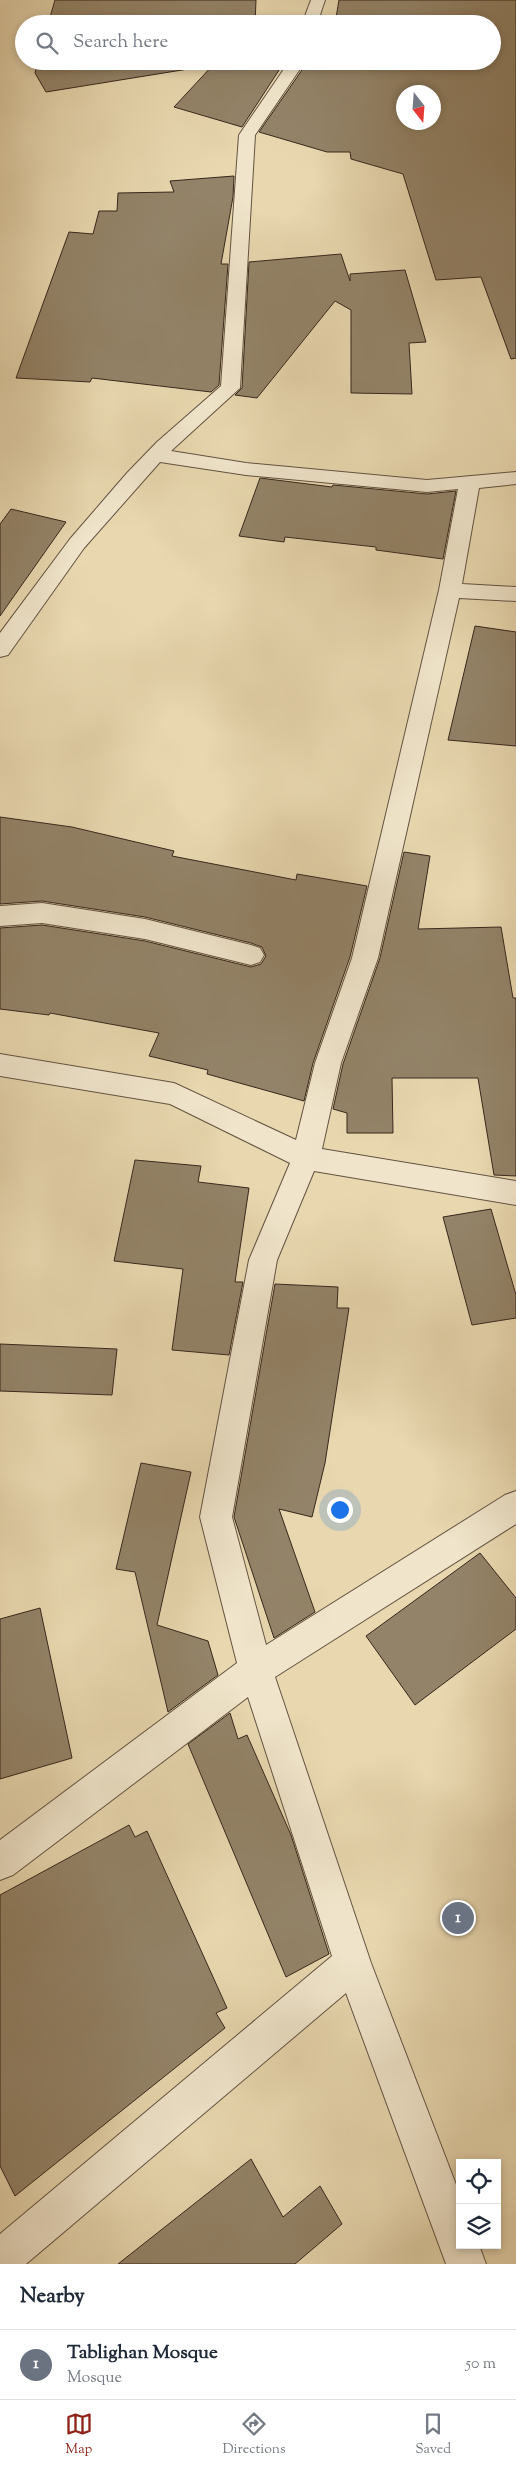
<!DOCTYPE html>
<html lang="en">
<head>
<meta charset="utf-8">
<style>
  :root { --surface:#fff; --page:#f2f2f3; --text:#1f2937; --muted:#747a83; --line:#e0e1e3; --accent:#8f2418 }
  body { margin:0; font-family:"Sorts Mill Goudy",serif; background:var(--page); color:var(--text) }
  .controls { position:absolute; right:15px; bottom:15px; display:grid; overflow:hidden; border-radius:0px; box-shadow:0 2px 8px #0003 }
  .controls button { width:45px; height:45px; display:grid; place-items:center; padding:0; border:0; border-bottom:1px solid var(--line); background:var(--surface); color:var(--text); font:25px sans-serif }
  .compass { position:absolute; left:396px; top:85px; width:45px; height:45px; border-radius:50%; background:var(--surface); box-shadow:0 2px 8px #0003; rotate:163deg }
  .you { position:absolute; left:339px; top:1509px; width:18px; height:18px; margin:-12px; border:4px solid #fff; border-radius:50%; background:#1a73e8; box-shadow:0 0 0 8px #1a73e833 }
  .badge { display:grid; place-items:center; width:32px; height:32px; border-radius:50%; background:var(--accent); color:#fff; font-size:16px; font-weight:700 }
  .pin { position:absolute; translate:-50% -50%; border:2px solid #fff; box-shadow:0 1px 5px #0006 }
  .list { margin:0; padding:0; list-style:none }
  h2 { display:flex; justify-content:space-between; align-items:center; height:65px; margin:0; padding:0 20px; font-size:21px }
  h2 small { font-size:16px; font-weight:400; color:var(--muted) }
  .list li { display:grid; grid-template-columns:32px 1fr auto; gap:15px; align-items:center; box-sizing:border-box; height:70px; padding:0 20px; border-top:1px solid var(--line) }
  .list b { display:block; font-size:19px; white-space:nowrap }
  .list p { margin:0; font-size:16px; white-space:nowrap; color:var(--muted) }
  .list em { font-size:16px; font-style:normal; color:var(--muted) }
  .icon { flex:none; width:28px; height:28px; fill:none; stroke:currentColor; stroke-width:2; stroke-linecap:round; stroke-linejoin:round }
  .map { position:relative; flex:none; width:516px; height:2264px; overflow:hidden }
  .search { position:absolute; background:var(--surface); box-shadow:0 2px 8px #0003; left:15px; right:15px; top:15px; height:55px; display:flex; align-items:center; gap:12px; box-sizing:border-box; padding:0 18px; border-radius:28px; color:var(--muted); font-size:19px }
  .sheet { height:135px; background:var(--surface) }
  nav { display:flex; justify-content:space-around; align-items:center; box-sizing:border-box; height:70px; border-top:1px solid var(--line); background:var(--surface); font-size:14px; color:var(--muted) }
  nav a { display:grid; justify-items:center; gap:2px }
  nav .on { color:var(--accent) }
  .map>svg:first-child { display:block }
  .building { fill:#938368; stroke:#37271c; fill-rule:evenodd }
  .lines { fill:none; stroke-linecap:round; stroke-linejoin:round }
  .minor-casing { stroke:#635341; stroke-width:2 }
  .minor { fill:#f0e5cb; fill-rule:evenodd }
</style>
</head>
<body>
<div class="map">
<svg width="516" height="2264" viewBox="0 0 516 2264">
  <rect width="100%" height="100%" fill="#e8d7af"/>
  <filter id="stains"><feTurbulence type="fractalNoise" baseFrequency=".004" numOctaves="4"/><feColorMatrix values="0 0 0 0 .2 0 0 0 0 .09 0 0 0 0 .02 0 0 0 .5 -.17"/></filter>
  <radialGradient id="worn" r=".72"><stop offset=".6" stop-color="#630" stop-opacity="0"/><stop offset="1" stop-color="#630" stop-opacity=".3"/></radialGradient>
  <g class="building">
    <polygon points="55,0 256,0 255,24 48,24"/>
    <path d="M339,0H516V358L511,359L481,277L436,280L403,174L351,159L350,152H327L259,132L302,70L305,61H492V24H335ZM404,92H434V122H404Z"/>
    <polygon points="38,61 285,61 242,127 174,107 213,65 46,92 35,73"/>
    <polygon points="234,176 233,197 221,264 228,264 219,385 211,392 92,378 90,382 16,378 69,232 93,234 99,211 117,211 118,193 174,192 170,181"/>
    <polygon points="341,254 350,281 350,274 405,270 426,342 409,343 412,394 351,393 351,310 335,301 257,398 235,395 242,388 249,262"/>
    <polygon points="260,478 332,487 333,485 427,494 456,491 443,559 376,550 376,547 285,537 284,542 239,536"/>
    <polygon points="11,509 66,522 0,616 0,524"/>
    <polygon points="475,626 516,632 516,746 448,740"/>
    <polygon points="0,817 72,827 174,851 172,856 296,880 297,874 367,886 350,957 313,1063 304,1101 207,1074 208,1070 149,1056 159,1033 50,1013 49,1015 0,1009 0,928 42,925 145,941 251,967 261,964 266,956 262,947 251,943 145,917 42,901 0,904"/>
    <polygon points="404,852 430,856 418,929 501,927 513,998 516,998 516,1176 494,1175 478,1078 392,1078 393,1133 347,1133 347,1113 333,1109 343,1064 380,958"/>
    <polygon points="135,1160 201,1166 198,1182 249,1188 235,1282 243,1282 229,1355 172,1350 183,1269 114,1261"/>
    <polygon points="491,1209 516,1295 516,1318 472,1325 443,1217"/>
    <polygon points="275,1284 338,1287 337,1308 349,1308 325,1463 312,1517 279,1509 315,1612 274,1638 234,1517"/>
    <polygon points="0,1344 117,1349 112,1395 0,1391"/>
    <polygon points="141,1463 191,1472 157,1625 208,1641 218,1675 168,1712 135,1572 116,1569"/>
    <polygon points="480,1553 516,1598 516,1629 415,1705 366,1636"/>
    <polygon points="40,1608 72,1758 0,1779 0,1619"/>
    <polygon points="230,1713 238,1739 247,1735 291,1835 329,1954 286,1977 188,1744"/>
    <polygon points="129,1825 135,1837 147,1831 227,2008 216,2013 225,2028 15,2196 0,2166 0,1895"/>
    <polygon points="251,2159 283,2217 320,2186 342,2224 295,2264 118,2264"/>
  </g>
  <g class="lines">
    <g class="minor-casing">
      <g id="minor">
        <polygon points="311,0 325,0 317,24 302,24"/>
        <polygon points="287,61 303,61 300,69 255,135 240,388 171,451 246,463 427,480 516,472 516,484 479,488 462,584 516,587 516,601 459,598 378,958 341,1063 322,1149 516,1181 516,1205 314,1171 277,1260 232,1517 266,1645 505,1495 516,1491 516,1524 275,1677 371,1963 460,2195 460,2245 479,2245 486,2264 446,2264 346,1993 26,2264 0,2264 0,2234 332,1956 248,1697 13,1875 0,1880 0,1840 237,1663 200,1517 249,1260 290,1163 170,1104 0,1076 0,1054 174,1083 296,1140 315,1063 352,958 439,590 458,489 427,492 246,475 160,462 84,548 8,655 0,657 0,633 70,539 127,473 157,442 221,386 239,135 284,69"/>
        <polygon points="42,903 145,919 251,945 260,948 264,955 260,962 251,965 145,939 42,923 0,926 0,906"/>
      </g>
    </g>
    <use href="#minor" class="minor"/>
  </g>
  <rect width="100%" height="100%" filter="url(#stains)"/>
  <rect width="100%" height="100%" fill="url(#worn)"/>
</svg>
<div class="controls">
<button><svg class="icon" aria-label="locate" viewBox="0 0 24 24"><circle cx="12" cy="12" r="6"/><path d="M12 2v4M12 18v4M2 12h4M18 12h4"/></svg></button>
<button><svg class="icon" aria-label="layers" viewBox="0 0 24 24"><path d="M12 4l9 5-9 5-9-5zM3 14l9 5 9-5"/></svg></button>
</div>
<svg class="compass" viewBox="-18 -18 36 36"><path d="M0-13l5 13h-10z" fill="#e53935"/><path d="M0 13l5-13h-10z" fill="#747a83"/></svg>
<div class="you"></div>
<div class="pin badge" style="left:458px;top:1918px;background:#6b7280">1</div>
<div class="search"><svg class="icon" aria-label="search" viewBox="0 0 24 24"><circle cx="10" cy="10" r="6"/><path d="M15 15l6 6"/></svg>Search here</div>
</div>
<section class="sheet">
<h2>Nearby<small></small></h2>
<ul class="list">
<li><span class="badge" style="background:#6b7280">1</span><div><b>Tablighan Mosque</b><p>Mosque</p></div><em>50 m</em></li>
</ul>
</section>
<nav>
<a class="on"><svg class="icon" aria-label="map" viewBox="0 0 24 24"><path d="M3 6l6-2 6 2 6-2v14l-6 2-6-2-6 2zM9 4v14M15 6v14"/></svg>Map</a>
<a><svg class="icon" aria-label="directions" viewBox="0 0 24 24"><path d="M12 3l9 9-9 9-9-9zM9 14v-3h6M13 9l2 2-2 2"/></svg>Directions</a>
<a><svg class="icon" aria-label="saved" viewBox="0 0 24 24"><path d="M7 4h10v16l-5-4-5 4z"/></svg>Saved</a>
</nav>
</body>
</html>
